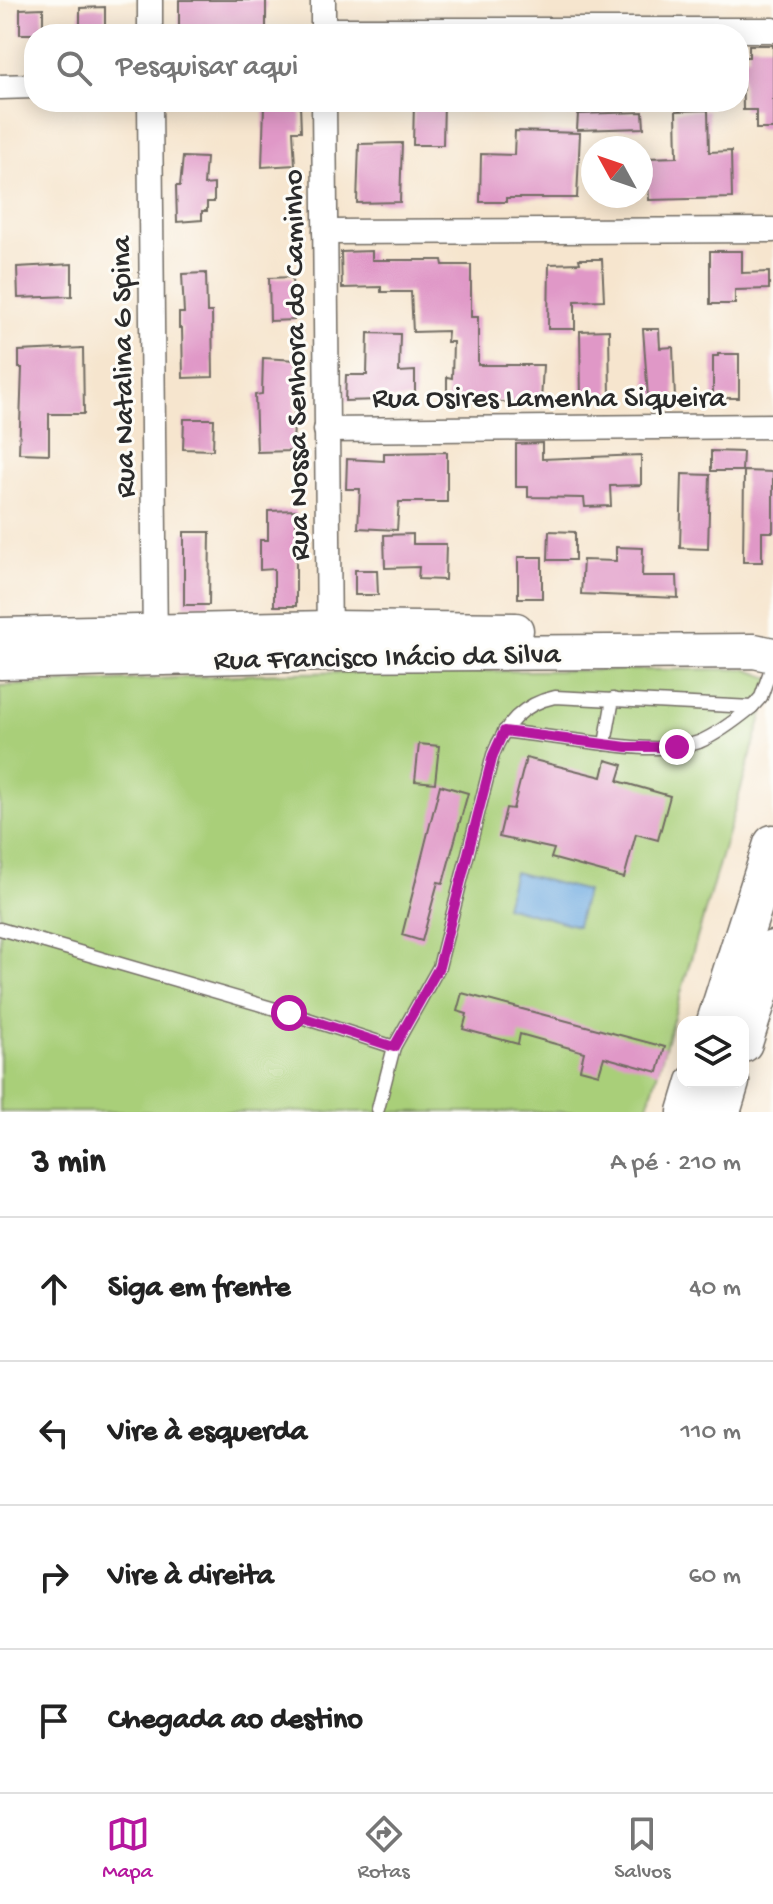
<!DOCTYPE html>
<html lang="pt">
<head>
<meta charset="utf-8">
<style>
  :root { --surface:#fff; --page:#f2f2f2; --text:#222; --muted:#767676; --line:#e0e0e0; --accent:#b5179e }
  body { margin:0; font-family:"Gochi Hand",sans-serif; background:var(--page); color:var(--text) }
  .controls { position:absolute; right:24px; bottom:24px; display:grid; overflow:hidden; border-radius:16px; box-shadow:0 4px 20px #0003 }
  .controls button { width:72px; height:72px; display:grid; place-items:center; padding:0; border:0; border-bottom:2px solid var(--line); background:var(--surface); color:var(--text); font:40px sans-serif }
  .compass { position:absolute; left:581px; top:136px; width:72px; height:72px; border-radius:50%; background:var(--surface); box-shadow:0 4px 20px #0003; rotate:310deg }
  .stop { position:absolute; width:24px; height:24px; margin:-18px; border:6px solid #b5179e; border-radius:50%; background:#fff }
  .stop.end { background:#b5179e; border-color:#fff; box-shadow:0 2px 8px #0008 }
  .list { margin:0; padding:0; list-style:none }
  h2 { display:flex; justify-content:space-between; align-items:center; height:104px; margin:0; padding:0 32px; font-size:34px }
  h2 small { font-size:26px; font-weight:400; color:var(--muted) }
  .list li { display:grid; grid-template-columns:52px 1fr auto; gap:24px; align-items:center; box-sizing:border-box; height:144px; padding:0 32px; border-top:2px solid var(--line) }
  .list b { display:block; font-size:30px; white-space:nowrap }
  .list em { font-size:26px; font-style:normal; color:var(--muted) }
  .icon { flex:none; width:44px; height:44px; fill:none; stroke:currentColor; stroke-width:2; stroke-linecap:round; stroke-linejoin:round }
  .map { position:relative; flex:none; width:773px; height:1112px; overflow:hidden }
  .search { position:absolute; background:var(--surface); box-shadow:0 4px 20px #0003; left:24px; right:24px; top:24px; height:88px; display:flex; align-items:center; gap:20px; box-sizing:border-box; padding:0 28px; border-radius:32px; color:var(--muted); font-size:30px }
  .sheet { height:680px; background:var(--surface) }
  nav { display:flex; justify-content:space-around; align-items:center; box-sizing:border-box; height:112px; border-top:2px solid var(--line); background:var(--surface); font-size:22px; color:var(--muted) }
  nav a { display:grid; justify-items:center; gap:4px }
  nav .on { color:var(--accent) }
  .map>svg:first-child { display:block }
  .green { fill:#a9cf79; stroke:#6a7d52; stroke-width:2 }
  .water { fill:#70abe1; stroke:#4e6b86; stroke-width:2 }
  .building { fill:#e098c7 }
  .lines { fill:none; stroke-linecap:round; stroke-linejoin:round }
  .lane-casing { stroke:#726c64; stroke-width:15 }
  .street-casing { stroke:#726c64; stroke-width:27 }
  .secondary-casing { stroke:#726c64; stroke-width:37 }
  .primary-casing { stroke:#726c64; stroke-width:41 }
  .lane { stroke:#fff; stroke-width:12 }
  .street { stroke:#fff; stroke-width:24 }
  .secondary { stroke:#fff; stroke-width:34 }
  .primary { stroke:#fff; stroke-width:38 }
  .route { stroke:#b5179e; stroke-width:10 }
  .labels { text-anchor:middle; stroke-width:6; stroke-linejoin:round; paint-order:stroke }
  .street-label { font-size:30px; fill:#2b2b2b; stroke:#fdfcf7 }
</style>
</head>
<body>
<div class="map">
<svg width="773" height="1112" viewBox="0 0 773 1112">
  <rect width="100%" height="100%" fill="#fdfcf7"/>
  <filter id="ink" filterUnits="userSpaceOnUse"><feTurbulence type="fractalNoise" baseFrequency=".0125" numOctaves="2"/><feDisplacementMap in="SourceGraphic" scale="16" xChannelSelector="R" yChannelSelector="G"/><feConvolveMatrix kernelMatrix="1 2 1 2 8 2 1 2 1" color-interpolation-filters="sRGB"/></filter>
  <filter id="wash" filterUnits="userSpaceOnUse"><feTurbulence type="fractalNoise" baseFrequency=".006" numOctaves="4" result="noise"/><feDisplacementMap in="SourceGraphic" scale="32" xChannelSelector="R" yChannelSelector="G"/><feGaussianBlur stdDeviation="1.8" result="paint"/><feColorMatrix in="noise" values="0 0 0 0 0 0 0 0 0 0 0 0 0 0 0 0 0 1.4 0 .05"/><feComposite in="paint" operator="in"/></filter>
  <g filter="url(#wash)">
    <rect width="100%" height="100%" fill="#f6e5ce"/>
    <polygon class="green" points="746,669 773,679 646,1112 0,1112 0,686 281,673"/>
    <polygon class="water" points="514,872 586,891 577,926 505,906"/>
    <g id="blocks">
      <g class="building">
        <polygon points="179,0 266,0 266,34 215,34 215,27 179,27"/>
        <polygon points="105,7 105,34 80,34 80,8"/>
        <polygon points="43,8 43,34 20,34 20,9"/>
        <polygon points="749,45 773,45 773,129 756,129 756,110 743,110 742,57 749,57"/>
        <polygon points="414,102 444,102 443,145 413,145"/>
        <polygon points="300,105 301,131 293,131 295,165 262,167 264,106"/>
        <polygon points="708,110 709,152 731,151 732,198 649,200 647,158 677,157 676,111"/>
        <polygon points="643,112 644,128 577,130 578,114"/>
        <polygon points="515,131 580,133 577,198 506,198 506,202 480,202 481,154 514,155"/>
        <polygon points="402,143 400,202 357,203 359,144"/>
        <polygon points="183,157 206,158 204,185 214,184 214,202 207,202 207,211 202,211 202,220 177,222 176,186 180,186"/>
        <polygon points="372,251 372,260 442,260 443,265 471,265 471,317 478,317 478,365 543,365 541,402 447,402 447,377 452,378 453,342 447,342 448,331 413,332 411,292 381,292 381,287 342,288 341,252"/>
        <polygon points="710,251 742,251 742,273 769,272 769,289 735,290 735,304 710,304"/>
        <polygon points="579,259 602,259 604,300 575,301 575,329 548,329 549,264 580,263"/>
        <polygon points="72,264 72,296 18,298 17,267"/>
        <polygon points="206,273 207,312 212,312 213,377 183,378 182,328 179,328 179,313 184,313 182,274"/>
        <polygon points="292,277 294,320 270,321 269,278"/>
        <polygon points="643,329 659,329 660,348 673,347 675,399 648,397"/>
        <polygon points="609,330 610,399 581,400 580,331"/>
        <polygon points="368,333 400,334 399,372 415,371 415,399 345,401 346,375 367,375"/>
        <polygon points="83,348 84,414 49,414 49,454 19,453 22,368 19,368 19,351"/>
        <polygon points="718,354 739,354 739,398 713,398 713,356 718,356"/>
        <polygon points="263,358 296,360 293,451 257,452 255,395 262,394"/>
        <polygon points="184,419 214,419 213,450 183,449"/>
        <polygon points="542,443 542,459 641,455 641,485 610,486 611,506 585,507 584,498 528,497 528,487 516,487 516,444"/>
        <polygon points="711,451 743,452 742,471 711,471"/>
        <polygon points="447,452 447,502 399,502 397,530 358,528 360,489 346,489 347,459 384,461 384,453"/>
        <polygon points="744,471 773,472 773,532 762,532 762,562 743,562"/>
        <polygon points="682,474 710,475 708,549 680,548"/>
        <polygon points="296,510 296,606 274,606 274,569 260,570 260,540 268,540 268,511"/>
        <polygon points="549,531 575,532 575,560 548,560"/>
        <polygon points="184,532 210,532 209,605 184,605"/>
        <polygon points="413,534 413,544 446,544 445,580 418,579 419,567 385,568 384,535"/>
        <polygon points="616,547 643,548 642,576 677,576 678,598 581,594 583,560 616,561"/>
        <rect x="518" y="557" width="24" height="41"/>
        <polygon points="355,570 377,570 378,595 355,595"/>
        <polygon points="419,744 439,746 435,783 415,781"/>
        <polygon points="526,758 602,777 606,760 623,765 618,781 670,796 658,840 636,834 624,878 551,858 554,849 499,837 506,808 513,809"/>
        <polygon points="440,785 468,793 443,883 438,882 422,941 402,935"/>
        <polygon points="462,993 665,1047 658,1072 604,1057 599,1074 580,1069 584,1052 520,1034 518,1044 463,1029 467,1014 457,1011"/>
      </g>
    </g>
  </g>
  <g filter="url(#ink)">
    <use href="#blocks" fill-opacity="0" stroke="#726c64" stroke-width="2"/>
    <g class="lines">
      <g class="lane-casing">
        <g id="lane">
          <path d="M613,699L605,744C633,748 672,752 699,742C718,734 736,720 752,707"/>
          <polyline points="504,731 605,744"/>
          <polyline points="0,929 289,1013 394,1047"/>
          <path d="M378,1109L394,1047L439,967L493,755C505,724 522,704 555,697L752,707L761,697L773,663"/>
        </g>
      </g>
      <g class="street-casing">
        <g id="street">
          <polyline points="150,0 150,34"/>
          <polyline points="323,0 323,34"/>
          <polyline points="323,30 773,30"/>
          <polyline points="0,87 34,86"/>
          <polyline points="150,102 155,648"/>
          <polyline points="324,102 329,644"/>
          <polyline points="325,232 773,230"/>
          <polyline points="326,430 773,426"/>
        </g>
      </g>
      <g class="secondary-casing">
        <g id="secondary">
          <polyline points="0,635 329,628 516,630"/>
          <polyline points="0,662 329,654 754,651 773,655"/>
        </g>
      </g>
      <g class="primary-casing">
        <g id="primary">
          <polyline points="716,1022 773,844"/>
          <polyline points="743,1043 773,950"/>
          <polyline points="687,1112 696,1082"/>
          <polyline points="721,1112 730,1082"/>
        </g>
      </g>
      <use href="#lane" class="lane"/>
      <use href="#street" class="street"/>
      <use href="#secondary" class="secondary"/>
      <use href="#primary" class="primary"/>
    </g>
  </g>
  <g class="lines" filter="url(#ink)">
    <polyline class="route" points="289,1013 394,1047 439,967 493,755 504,731 627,747 677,747"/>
  </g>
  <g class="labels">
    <g class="street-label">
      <text transform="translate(294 365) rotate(-91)" y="10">Rua Nossa Senhora do Caminho</text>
      <text transform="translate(121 367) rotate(-91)" y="10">Rua Natalina G Spina</text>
      <text x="549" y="406">Rua Osires Lamenha Siqueira</text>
      <text transform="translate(387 655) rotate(-1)" y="10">Rua Francisco Inácio da Silva</text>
    </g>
  </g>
</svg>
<div class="controls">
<button><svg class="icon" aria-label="layers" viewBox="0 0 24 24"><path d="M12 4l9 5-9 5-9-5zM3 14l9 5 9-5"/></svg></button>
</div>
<svg class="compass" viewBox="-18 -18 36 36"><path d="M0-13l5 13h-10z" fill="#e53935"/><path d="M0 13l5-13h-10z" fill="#767676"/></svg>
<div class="stop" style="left:289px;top:1013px"></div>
<div class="stop end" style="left:677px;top:747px"></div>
<div class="search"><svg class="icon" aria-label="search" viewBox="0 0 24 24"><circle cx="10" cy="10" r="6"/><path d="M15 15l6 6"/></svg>Pesquisar aqui</div>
</div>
<section class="sheet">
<h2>3 min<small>A pé · 210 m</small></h2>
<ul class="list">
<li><svg class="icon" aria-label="ahead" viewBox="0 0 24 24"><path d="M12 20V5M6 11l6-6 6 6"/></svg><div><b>Siga em frente</b></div><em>40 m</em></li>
<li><svg class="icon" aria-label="left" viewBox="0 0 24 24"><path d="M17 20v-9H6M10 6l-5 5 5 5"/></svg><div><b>Vire à esquerda</b></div><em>110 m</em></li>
<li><svg class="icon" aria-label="right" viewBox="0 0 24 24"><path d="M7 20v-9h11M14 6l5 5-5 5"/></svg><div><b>Vire à direita</b></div><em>60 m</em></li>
<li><svg class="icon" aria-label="arrive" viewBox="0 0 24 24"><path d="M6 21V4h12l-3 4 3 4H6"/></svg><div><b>Chegada ao destino</b></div></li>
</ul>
</section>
<nav>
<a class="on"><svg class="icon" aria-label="map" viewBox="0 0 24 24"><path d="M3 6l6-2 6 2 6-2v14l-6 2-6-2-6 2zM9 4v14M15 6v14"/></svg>Mapa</a>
<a><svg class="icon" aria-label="directions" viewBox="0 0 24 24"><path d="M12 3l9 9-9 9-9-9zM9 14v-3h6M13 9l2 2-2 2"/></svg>Rotas</a>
<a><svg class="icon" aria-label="saved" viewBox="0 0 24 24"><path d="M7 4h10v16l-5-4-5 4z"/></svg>Salvos</a>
</nav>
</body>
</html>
